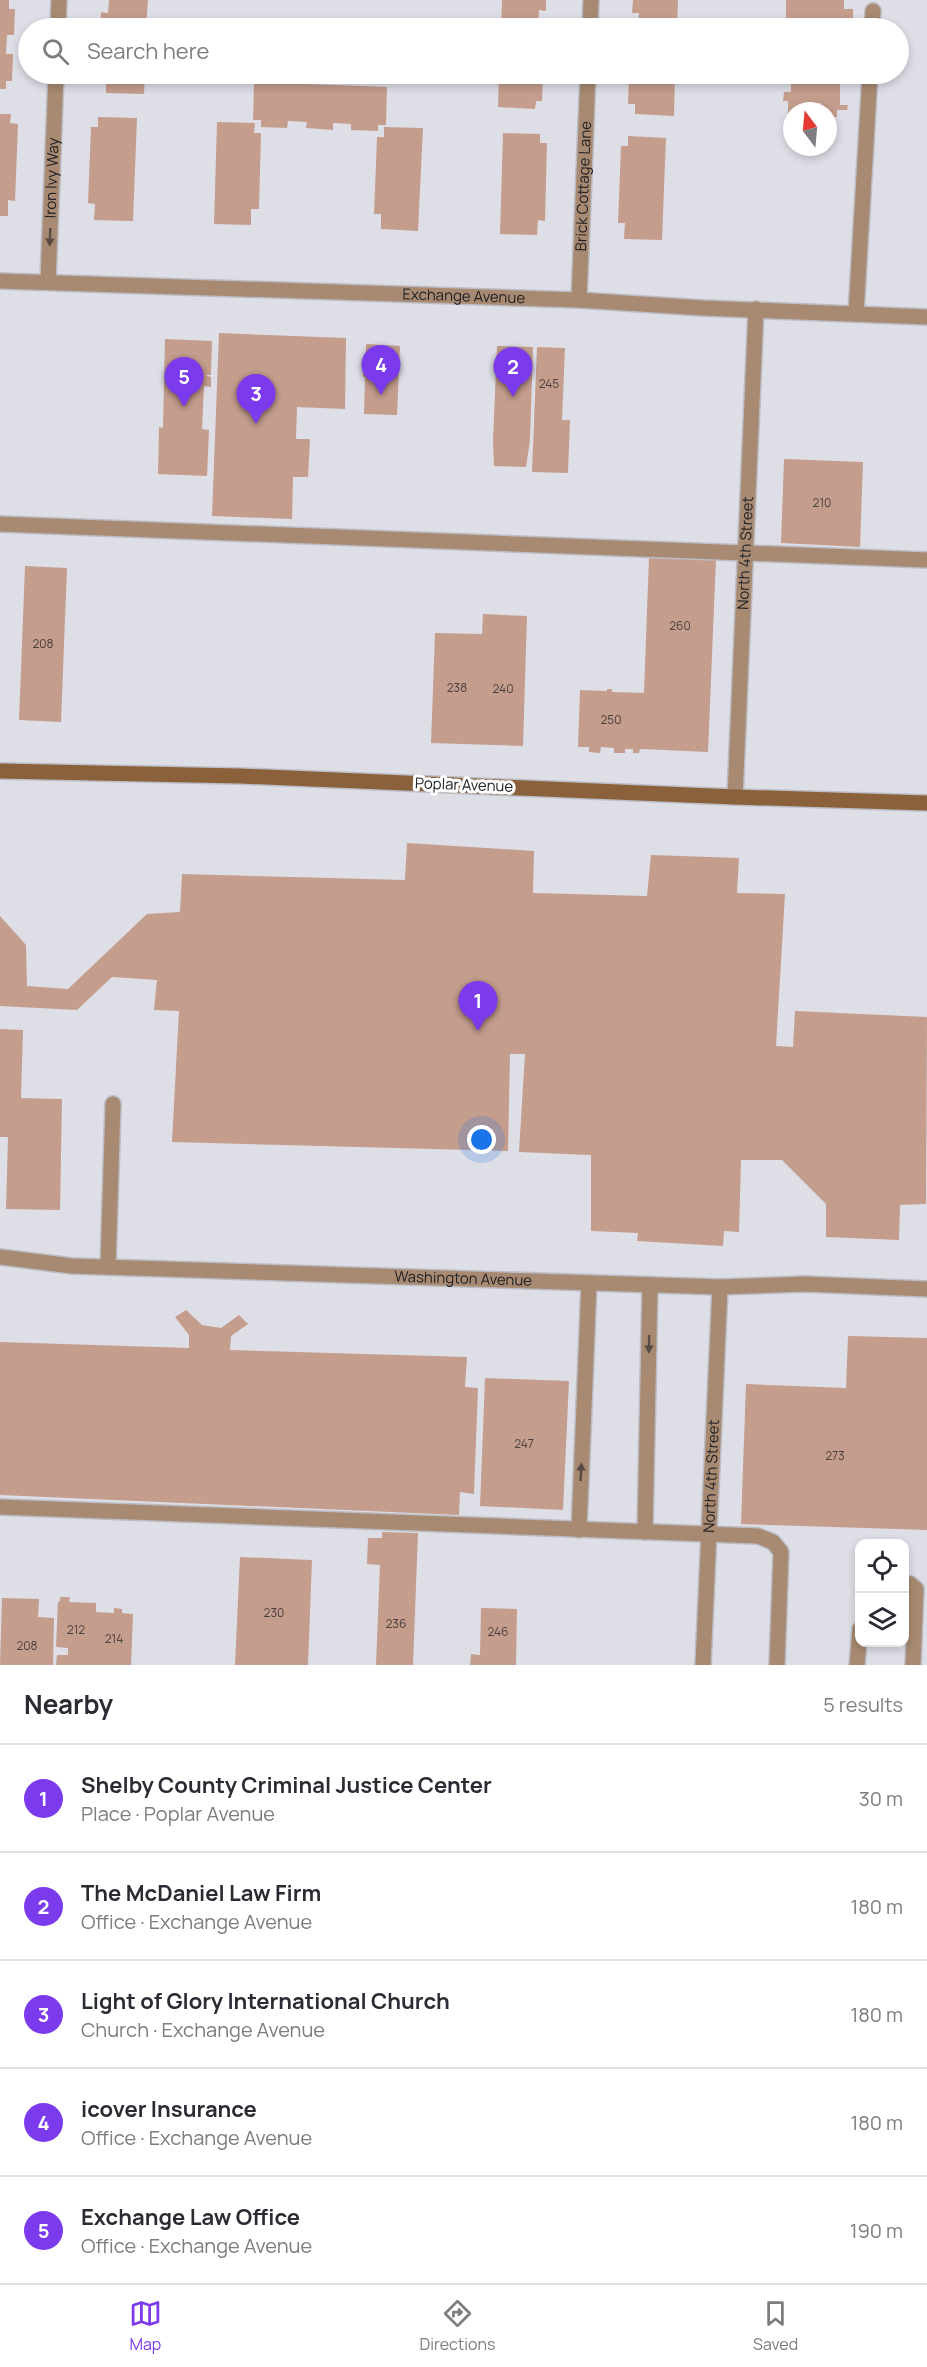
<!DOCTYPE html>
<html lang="en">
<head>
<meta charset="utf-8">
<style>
  :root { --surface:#fff; --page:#f7f7f7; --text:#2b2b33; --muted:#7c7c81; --line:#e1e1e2; --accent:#7c3aed }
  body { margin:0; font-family:Manrope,sans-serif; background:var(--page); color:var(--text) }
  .controls { position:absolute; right:18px; bottom:18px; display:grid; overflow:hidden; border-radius:12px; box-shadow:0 3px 9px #0003 }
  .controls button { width:54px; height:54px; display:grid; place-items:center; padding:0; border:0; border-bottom:2px solid var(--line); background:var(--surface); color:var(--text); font:30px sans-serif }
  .compass { position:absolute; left:783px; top:102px; width:54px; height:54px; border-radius:50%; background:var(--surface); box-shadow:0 3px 9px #0003; rotate:344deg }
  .you { position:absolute; left:482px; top:1140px; width:21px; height:21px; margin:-15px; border:4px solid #fff; border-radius:50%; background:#1a73e8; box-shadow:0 0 0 9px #1a73e833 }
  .badge { display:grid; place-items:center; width:39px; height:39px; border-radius:50%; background:var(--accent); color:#fff; font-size:20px; font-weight:700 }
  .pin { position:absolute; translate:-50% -50px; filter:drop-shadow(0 2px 3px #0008) }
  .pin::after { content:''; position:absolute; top:32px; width:21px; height:18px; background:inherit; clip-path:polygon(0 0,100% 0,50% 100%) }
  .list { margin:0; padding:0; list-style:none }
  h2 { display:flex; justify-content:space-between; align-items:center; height:78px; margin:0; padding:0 24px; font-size:26px }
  h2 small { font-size:20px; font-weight:400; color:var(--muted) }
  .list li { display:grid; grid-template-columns:39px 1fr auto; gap:18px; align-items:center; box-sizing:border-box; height:108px; padding:0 24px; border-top:2px solid var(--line) }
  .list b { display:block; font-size:22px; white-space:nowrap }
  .list p { margin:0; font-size:20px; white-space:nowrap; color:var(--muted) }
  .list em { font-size:20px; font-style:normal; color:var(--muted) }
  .icon { flex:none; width:33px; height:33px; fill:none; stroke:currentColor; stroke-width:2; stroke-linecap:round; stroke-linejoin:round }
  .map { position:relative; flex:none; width:927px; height:1665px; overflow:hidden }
  .search { position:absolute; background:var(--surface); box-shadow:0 3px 9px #0003; left:18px; right:18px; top:18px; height:66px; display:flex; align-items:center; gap:15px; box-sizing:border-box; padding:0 21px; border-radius:33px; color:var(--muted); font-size:22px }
  .sheet { height:618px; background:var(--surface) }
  nav { display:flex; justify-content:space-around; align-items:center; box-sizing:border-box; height:84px; border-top:2px solid var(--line); background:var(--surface); font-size:16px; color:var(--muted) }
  nav a { display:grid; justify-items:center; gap:3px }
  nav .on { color:var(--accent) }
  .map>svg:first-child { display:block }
  .building { fill:#c49d8d }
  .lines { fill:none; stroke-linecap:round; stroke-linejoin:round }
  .service-casing { stroke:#bcbcc4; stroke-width:18 }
  .minor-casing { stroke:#bcbcc4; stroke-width:18 }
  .tertiary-casing { stroke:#bcbcc4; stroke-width:18 }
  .secondary-casing { stroke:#bcbcc4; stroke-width:18 }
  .service { stroke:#a78a71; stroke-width:15 }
  .minor { stroke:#a78a71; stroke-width:15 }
  .tertiary { stroke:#a78a71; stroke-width:15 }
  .secondary { stroke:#8a613b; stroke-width:15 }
  .oneway { fill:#574b43 }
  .labels { text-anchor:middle; stroke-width:6; stroke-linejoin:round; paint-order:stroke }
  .number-label { font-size:12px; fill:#4a403f }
  .street-label { font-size:15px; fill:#212125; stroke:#fff }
</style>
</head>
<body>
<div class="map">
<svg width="927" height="1665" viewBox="0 0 927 1665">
  <rect width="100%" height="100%" fill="#dedee7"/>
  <g class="building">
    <polygon points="0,0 9,0 9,9 15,9 14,35 7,35 6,54 13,54 12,81 6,81 6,89 0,89"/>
    <polygon points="109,0 148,0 146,28 100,28 101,12 108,13"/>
    <polygon points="502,0 546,0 546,11 539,10 538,28 501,28"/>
    <polygon points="633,0 678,0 677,28 638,28 639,13 632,13"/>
    <polygon points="786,0 844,0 844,9 853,9 853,19 846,19 845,28 786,28"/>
    <polygon points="98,74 145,74 144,94 106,93 106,84 98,84"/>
    <polygon points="499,74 543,74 542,101 536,101 535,109 498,107"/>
    <polygon points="636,74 675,74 674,116 635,114 635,104 628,104 629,77 636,77"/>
    <polygon points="791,74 849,74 849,80 840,80 840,105 848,105 847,110 837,110 837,117 828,117 828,111 792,111 792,127 788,127 788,101 783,101 784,92 791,92"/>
    <polygon points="254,82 387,87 386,125 378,125 378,131 351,130 351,124 333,123 333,130 306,128 307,122 288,121 287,128 261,127 261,120 253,120"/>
    <polygon points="0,114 11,114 10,123 18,124 15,201 8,200 8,216 0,216"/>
    <polygon points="98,117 137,118 133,221 94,220 95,204 88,203 91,127 98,127"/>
    <polygon points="217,122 255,123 254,133 261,133 259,209 251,209 251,225 214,224"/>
    <polygon points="384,127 423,128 418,231 381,229 381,214 374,214 377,137 384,137"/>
    <polygon points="503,133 540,134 540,143 547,143 545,221 538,220 537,235 500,234"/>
    <polygon points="628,136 666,138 662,240 624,239 625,223 618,223 621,146 628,146"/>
    <polygon points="219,333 346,338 345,409 297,407 296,439 310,439 308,477 293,477 292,519 212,516"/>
    <polygon points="165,339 212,341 211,375 205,375 211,377 211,387 204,386 202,429 209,430 207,476 158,474 159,427 163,428"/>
    <polygon points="366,344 400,346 397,415 364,414 365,377 363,377 363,372 365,372"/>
    <polygon points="497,346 533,347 530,440 526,467 494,466 493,440"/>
    <polygon points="537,347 565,348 562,420 570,420 568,473 532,472"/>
    <polygon points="784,459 863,462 860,547 781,543"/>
    <polygon points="649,557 716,559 708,752 642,749 640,749 639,753 633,753 633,749 625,749 625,753 614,753 614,748 601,747 600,753 589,752 589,747 578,747 580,690 607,691 607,689 612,689 612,692 644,693"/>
    <polygon points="25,566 67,568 61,722 19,720"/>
    <polygon points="483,614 527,616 523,746 431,743 435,633 482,634"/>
    <polygon points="407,843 534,851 533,893 647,896 651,855 739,858 737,893 785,894 776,1046 793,1047 795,1011 927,1017 926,1204 900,1205 899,1240 826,1237 826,1204 782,1160 741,1160 739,1232 724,1231 723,1246 637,1241 638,1233 591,1231 591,1155 519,1152 525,1054 510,1054 508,1151 172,1142 179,1011 154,1010 157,980 112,977 77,1010 0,1006 0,916 26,945 27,986 68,989 147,914 180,912 182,874 405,880"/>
    <polygon points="0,1029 23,1030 21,1098 62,1099 60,1210 6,1209 8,1137 0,1137"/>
    <polygon points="186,1310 202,1325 221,1328 239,1315 248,1324 231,1336 230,1350 467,1357 465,1387 478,1388 474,1494 460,1492 459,1515 0,1495 0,1342 189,1348 189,1335 175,1317"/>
    <polygon points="848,1336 927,1338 927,1530 741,1524 746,1384 846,1388"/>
    <polygon points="485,1378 569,1381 563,1510 480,1506"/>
    <polygon points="382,1532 418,1533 413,1665 376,1665 380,1565 367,1564 368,1538 382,1538"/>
    <polygon points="240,1557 312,1560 308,1665 235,1665"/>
    <polygon points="60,1597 70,1597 69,1602 96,1603 96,1612 114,1613 114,1608 122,1609 122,1613 133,1614 131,1665 56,1665 57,1655 68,1655 68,1648 56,1647 58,1602 60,1601"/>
    <polygon points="2,1598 39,1599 38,1617 54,1618 53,1665 0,1665"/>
    <polygon points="481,1608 517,1609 516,1665 470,1665 471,1654 480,1655"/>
  </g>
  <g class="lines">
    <g class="service-casing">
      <g id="service">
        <polyline points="58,28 59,0"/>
        <polyline points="590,28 591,0"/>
        <polyline points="872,28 873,11"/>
        <path id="s1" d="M48,282L56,74"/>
        <path id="s2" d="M579,300L588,74"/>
        <polyline points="856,314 870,74"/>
        <polyline points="0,524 927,560"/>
        <polyline points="108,1267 113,1104"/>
        <polyline points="0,1507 758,1536 773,1542 781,1552 777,1665"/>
        <polyline points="579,1530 589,1283"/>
        <polyline points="645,1532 650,1285"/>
        <polyline points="904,1583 910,1584 916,1589 913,1665"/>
        <polyline points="857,1665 860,1629"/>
      </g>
    </g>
    <g class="minor-casing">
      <g id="minor">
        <path id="s3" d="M735,797L756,309"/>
        <path id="s4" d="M0,1257L72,1266L720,1287L805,1284L927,1289"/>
        <path id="s5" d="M703,1665L720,1287"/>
      </g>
    </g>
    <g class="tertiary-casing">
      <g id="tertiary">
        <path id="s6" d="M0,281L579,300L703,308L927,317"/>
      </g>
    </g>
    <g class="secondary-casing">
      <polyline id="secondary" points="0,771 240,776 735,797 927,803"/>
    </g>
    <use href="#service" class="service"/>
    <use href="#minor" class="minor"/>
    <use href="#tertiary" class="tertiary"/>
    <use href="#secondary" class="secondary"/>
  </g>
  <defs><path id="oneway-solid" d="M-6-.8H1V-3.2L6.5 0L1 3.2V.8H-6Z" transform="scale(1.5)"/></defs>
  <g class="oneway">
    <use href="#oneway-solid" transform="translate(50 237) rotate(92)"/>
    <use href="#oneway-solid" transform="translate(649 1344) rotate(91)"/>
    <use href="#oneway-solid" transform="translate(581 1472) rotate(-87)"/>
  </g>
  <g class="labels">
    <g class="number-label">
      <text x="549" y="388">245</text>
      <text x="822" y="507">210</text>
      <text x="680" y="630">260</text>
      <text x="43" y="648">208</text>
      <text x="457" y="692">238</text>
      <text x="503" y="693">240</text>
      <text x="611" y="724">250</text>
      <text x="524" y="1448">247</text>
      <text x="835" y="1460">273</text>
      <text x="274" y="1617">230</text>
      <text x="396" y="1628">236</text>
      <text x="76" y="1634">212</text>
      <text x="498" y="1636">246</text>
      <text x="114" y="1643">214</text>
      <text x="27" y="1650">208</text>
    </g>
    <g class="street-label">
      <text dy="5" stroke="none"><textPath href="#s1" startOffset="104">Iron Ivy Way</textPath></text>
      <text dy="5" stroke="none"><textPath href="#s2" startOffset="114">Brick Cottage Lane</textPath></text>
      <text dy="5" stroke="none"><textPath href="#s6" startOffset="464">Exchange Avenue</textPath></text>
      <text dy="5" stroke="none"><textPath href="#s3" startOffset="244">North 4th Street</textPath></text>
      <text transform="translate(464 785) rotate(2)" y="5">Poplar Avenue</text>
      <text dy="5" stroke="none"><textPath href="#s4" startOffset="464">Washington Avenue</textPath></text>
      <text dy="5" stroke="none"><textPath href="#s5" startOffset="189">North 4th Street</textPath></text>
    </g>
  </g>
</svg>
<div class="controls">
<button><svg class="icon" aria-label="locate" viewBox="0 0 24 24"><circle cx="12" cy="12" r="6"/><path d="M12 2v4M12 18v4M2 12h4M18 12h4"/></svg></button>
<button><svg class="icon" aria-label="layers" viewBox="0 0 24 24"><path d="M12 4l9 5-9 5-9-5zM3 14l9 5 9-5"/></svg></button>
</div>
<svg class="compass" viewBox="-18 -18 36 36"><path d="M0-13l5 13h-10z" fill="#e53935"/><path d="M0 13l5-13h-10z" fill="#7c7c81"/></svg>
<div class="you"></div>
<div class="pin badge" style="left:478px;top:1031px">1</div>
<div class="pin badge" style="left:513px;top:397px">2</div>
<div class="pin badge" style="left:256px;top:424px">3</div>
<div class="pin badge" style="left:381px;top:395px">4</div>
<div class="pin badge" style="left:184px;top:407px">5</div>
<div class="search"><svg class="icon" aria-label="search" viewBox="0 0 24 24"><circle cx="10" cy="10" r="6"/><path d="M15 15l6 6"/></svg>Search here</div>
</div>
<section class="sheet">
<h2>Nearby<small>5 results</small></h2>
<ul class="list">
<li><span class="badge">1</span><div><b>Shelby County Criminal Justice Center</b><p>Place · Poplar Avenue</p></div><em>30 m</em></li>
<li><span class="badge">2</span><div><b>The McDaniel Law Firm</b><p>Office · Exchange Avenue</p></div><em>180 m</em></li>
<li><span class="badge">3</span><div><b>Light of Glory International Church</b><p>Church · Exchange Avenue</p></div><em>180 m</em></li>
<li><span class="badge">4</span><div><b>icover Insurance</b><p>Office · Exchange Avenue</p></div><em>180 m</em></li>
<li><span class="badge">5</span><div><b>Exchange Law Office</b><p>Office · Exchange Avenue</p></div><em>190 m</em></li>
</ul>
</section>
<nav>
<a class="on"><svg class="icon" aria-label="map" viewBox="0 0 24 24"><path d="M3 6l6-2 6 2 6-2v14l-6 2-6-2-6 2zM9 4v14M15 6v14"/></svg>Map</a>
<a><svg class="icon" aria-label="directions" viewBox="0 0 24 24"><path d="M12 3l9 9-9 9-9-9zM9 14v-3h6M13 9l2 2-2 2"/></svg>Directions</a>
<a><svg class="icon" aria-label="saved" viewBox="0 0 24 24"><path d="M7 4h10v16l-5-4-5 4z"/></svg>Saved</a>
</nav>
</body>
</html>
